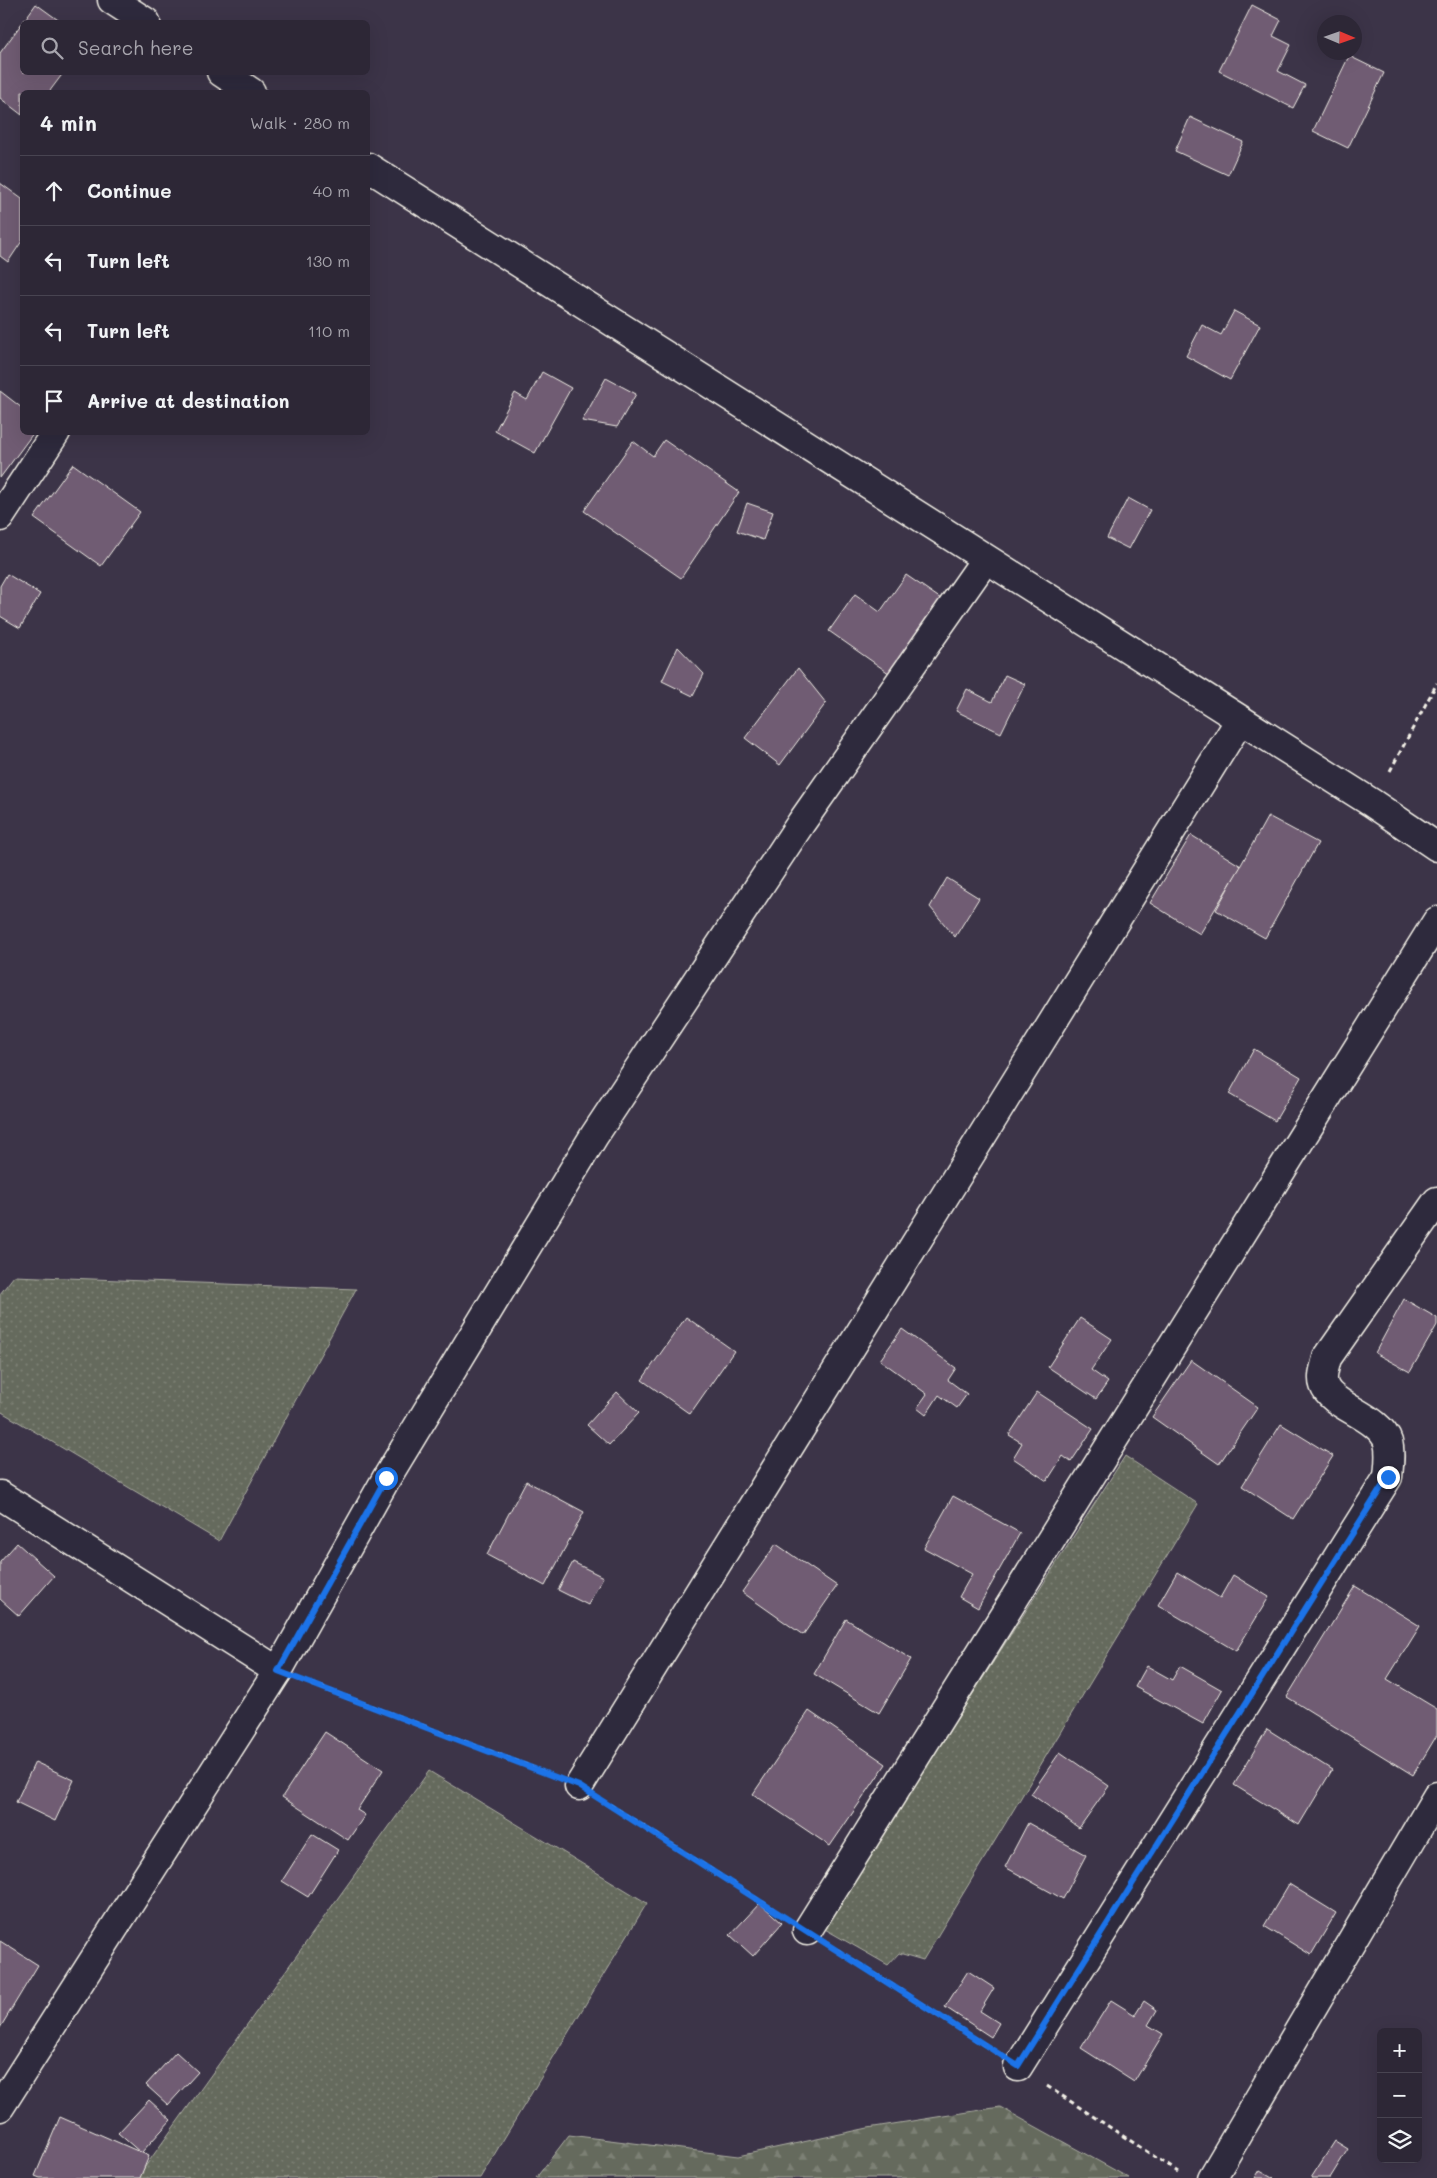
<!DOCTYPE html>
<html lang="en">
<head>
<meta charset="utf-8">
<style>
  :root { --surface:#2d2736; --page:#352f3e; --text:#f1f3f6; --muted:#a7a5ad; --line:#484451 }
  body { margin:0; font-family:Mali,sans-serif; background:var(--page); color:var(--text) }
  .controls { position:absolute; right:15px; bottom:15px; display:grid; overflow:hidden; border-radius:8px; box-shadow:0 5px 20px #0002 }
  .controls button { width:45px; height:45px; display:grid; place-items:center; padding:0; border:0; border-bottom:1px solid var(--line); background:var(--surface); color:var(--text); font:25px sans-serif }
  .compass { position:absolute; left:1317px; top:15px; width:45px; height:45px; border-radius:50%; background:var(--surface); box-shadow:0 5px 20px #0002; rotate:92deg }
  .stop { position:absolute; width:15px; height:15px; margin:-11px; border:4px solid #1a73e8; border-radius:50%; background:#fff }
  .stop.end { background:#1a73e8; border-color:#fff; box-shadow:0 1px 5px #0008 }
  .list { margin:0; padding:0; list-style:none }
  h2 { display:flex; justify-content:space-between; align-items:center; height:65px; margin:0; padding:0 20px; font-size:21px }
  h2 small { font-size:16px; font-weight:400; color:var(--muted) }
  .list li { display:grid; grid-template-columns:32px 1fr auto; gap:15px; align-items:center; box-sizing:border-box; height:70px; padding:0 20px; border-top:1px solid var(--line) }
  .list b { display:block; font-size:19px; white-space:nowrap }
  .list em { font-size:16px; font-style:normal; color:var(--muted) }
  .icon { flex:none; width:28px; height:28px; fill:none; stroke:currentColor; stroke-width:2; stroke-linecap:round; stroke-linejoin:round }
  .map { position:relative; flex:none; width:1437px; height:2178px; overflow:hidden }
  .search { position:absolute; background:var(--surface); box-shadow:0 5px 20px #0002; left:20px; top:20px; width:350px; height:55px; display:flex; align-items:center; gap:12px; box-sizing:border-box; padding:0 18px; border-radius:8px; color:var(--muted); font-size:19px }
  .panel { position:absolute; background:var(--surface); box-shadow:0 5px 20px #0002; left:20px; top:90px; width:350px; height:345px; border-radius:8px }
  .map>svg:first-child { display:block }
  .grass { fill:url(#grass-dots); stroke:#acaea2 }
  .forest { fill:url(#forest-firs); stroke:#acaea2 }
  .building { fill:#6f5b73; stroke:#f4f1e8 }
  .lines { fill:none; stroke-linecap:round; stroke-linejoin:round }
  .street-casing { stroke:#f4f1e8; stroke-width:31 }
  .secondary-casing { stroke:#f4f1e8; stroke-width:31 }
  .path { stroke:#f4f1e8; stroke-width:3; stroke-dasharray:5 4; stroke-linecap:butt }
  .street { stroke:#2f2a3d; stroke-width:28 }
  .secondary { stroke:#2f2a3d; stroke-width:28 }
  .route { stroke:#1a73e8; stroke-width:6 }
</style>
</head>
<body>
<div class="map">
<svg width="1437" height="2178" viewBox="0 0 1437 2178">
  <defs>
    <pattern id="grass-dots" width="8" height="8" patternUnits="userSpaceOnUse" patternTransform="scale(1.25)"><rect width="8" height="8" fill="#656a5d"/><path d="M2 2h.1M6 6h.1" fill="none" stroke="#7c8074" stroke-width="1.8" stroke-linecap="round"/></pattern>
    <pattern id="forest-firs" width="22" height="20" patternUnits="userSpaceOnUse" patternTransform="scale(1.25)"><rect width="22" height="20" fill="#656a5d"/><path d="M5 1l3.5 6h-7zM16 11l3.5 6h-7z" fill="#7c8074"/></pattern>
  </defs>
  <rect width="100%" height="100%" fill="#3c3448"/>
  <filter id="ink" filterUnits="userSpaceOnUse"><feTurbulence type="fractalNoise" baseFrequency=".02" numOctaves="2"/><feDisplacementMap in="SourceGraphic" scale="10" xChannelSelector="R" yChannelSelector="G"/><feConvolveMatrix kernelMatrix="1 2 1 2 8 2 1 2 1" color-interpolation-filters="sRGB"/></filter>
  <g filter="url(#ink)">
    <g class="grass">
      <polygon points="14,1276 356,1289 219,1541 0,1411 0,1294"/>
      <polygon points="1125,1456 1198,1504 923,1960 899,1953 888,1965 823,1928"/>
      <polygon points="429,1771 647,1903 480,2178 137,2178"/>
    </g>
    <polygon class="forest" points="1000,2107 1129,2178 536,2178 569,2135 738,2156 868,2128"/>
    <g class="building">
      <polygon points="36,4 61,22 23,22"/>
      <polygon points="1252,5 1281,20 1273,36 1291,45 1278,71 1305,85 1293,108 1219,71"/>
      <polygon points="22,23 22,72 64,72 49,92 22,92 22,115 0,98 0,53"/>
      <polygon points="1349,56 1384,73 1348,148 1313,131"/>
      <polygon points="1190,117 1243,142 1228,175 1175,151"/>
      <polygon points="0,183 22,199 22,241 8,262 0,256"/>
      <polygon points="1234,311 1260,325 1230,380 1186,356 1202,325 1221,335"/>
      <polygon points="542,372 571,388 535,453 495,431 515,393 527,400"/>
      <polygon points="606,378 636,394 617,427 582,421"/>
      <polygon points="0,391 22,408 22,432 34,432 0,478"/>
      <polygon points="664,440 739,492 681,578 584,511 633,441 653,456"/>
      <polygon points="73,464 140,512 101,566 34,518"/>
      <polygon points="1128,498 1150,510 1129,549 1107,538"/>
      <polygon points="747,503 773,512 763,540 737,531"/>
      <polygon points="7,574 40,594 20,628 0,616 0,586"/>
      <polygon points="906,575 944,601 893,676 829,631 855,594 880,612"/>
      <polygon points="678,647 704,674 693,696 662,681"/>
      <polygon points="798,668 826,703 780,765 745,738"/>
      <polygon points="1005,675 1025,684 1001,733 956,711 967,689 992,702"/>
      <polygon points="1268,816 1318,843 1265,938 1216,910"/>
      <polygon points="1191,835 1241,866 1200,934 1150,903"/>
      <polygon points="947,878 979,898 955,937 930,907"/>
      <polygon points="1254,1049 1301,1077 1275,1121 1229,1094"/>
      <polygon points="1404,1299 1437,1318 1437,1325 1410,1372 1375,1353"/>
      <polygon points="686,1317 734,1351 690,1414 642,1380"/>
      <polygon points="1080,1318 1112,1339 1091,1370 1108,1382 1096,1399 1048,1367"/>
      <polygon points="902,1329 956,1368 948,1380 967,1394 957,1408 939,1395 926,1415 917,1408 927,1394 880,1360"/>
      <polygon points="1191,1360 1258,1407 1219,1464 1152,1417"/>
      <polygon points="617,1392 639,1413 609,1445 587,1425"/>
      <polygon points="1037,1392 1093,1429 1071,1462 1063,1456 1047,1481 1013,1458 1022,1443 1009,1435"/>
      <polygon points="1281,1424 1333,1456 1293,1519 1242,1486"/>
      <polygon points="526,1481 584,1512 545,1586 487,1555"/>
      <polygon points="953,1496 1020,1533 978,1608 959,1597 972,1574 924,1548"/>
      <polygon points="17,1543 54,1576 19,1616 0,1599 0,1562"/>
      <polygon points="776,1544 837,1586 803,1635 742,1592"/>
      <polygon points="573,1562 603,1577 588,1605 558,1590"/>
      <polygon points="1177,1572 1220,1598 1233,1575 1269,1597 1236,1651 1158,1605"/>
      <polygon points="1355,1586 1420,1626 1387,1679 1437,1709 1437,1735 1413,1775 1287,1697"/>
      <polygon points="846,1619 911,1659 879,1713 814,1674"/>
      <polygon points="1147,1666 1172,1680 1180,1666 1222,1690 1203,1724 1135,1687"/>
      <polygon points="809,1711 886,1764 830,1846 753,1794"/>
      <polygon points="1267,1729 1332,1770 1299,1825 1234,1785"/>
      <polygon points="325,1732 383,1770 357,1810 365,1815 348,1840 282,1797"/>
      <polygon points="1060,1752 1109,1786 1079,1828 1031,1794"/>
      <polygon points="35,1762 74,1780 55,1821 16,1802"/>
      <polygon points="1028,1823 1086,1855 1063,1899 1005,1867"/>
      <polygon points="312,1834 338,1850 308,1897 282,1881"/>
      <polygon points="1289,1884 1336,1913 1311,1955 1264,1926"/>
      <polygon points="760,1903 782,1923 753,1956 730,1935"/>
      <polygon points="0,1941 38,1965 0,2028"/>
      <polygon points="968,1971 994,1988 980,2011 999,2023 991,2037 945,2007"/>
      <polygon points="1111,2000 1135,2015 1144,2001 1157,2010 1148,2025 1163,2034 1134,2082 1081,2048"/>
      <polygon points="176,2052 198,2072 168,2105 146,2085"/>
      <polygon points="149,2100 171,2120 141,2153 118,2133"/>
      <polygon points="60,2117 149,2156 140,2178 40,2178 35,2176"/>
      <polygon points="1335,2141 1348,2149 1330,2178 1311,2178"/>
      <polygon points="1260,2170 1274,2178 1255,2178"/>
    </g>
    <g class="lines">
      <g class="street-casing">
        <g id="street">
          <polyline points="0,517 56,432"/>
          <polyline points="0,1495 278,1671"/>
          <polyline points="579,1786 1240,720"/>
          <polyline points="807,1931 1437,921"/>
          <path d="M1018,2067L1388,1477C1389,1465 1391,1453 1388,1442C1380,1416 1331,1407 1324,1385C1321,1377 1325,1367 1327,1358L1437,1201"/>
          <polyline points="0,2107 278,1671 386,1479 594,1136 801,823 985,560"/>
          <polyline points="1212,2178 1437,1796"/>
        </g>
      </g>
      <g class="secondary-casing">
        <g id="secondary">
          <polyline points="112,0 146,22"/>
          <polyline points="221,72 251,92"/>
          <polyline points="368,167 1372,803 1437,847"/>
        </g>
      </g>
      <g class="path">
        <polyline points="1390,771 1437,683"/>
        <polyline points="312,1684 547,1773"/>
        <polyline points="610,1805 777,1912"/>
        <polyline points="837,1950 988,2047"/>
        <polyline points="1047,2086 1178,2172"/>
      </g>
      <use href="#street" class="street"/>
      <use href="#secondary" class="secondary"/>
    </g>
  </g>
  <g class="lines" filter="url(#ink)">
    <polyline class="route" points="386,1478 278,1671 579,1786 1018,2066 1388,1477"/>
  </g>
</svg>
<div class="controls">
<button>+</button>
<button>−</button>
<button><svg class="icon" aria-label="layers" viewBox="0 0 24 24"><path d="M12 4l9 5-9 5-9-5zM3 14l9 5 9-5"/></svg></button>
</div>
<svg class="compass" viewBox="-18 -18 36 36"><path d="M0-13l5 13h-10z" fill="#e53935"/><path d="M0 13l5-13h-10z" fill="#a7a5ad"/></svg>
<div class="stop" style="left:386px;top:1478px"></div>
<div class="stop end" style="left:1388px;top:1477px"></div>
<div class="search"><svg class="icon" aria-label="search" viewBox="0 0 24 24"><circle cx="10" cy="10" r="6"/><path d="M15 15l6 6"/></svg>Search here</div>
<section class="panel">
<h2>4 min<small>Walk · 280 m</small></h2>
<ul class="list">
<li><svg class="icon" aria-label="ahead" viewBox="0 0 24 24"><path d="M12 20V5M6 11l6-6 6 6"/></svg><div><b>Continue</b></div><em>40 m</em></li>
<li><svg class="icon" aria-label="left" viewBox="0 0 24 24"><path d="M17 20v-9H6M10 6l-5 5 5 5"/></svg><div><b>Turn left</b></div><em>130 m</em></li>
<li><svg class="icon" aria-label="left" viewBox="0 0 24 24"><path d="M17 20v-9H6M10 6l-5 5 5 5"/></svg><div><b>Turn left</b></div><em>110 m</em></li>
<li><svg class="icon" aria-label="arrive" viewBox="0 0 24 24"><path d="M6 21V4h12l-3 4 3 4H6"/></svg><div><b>Arrive at destination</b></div></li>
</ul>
</section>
</div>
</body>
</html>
